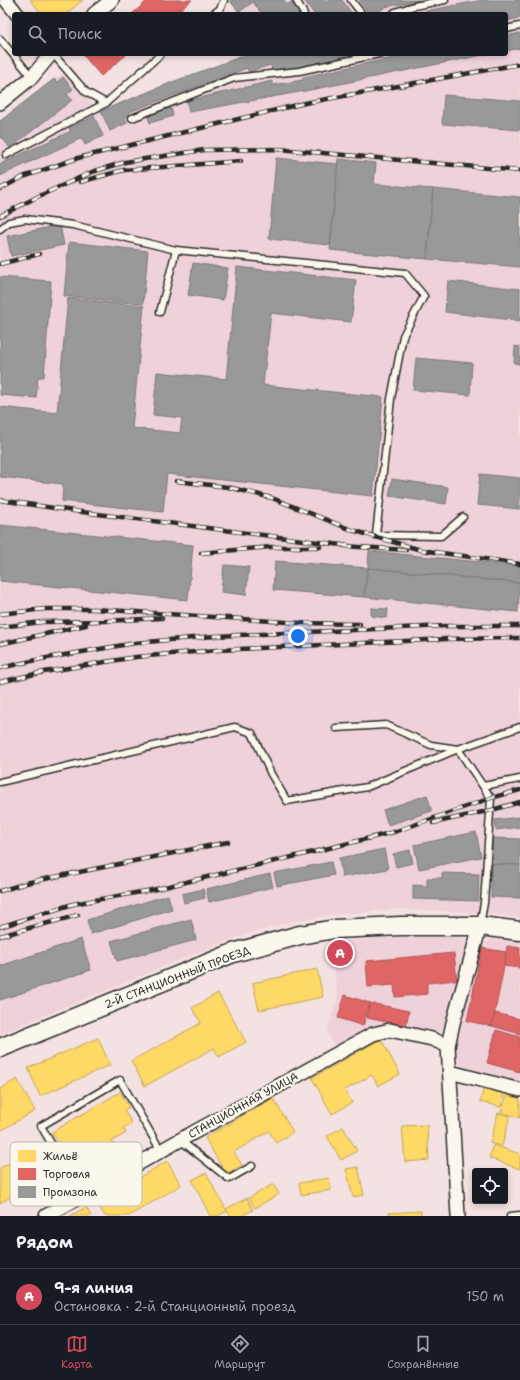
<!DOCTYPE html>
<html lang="ru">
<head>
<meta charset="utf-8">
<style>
  :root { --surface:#171b24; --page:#20242c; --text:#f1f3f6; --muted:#9ea1a6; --line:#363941; --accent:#d1495b }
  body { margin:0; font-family:"Shantell Sans",sans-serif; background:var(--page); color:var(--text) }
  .controls { position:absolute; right:12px; bottom:12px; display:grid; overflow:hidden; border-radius:4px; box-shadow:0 2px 6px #0003 }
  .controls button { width:36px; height:36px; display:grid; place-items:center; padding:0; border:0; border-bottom:1px solid var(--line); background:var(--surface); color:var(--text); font:20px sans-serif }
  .you { position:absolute; left:298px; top:636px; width:14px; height:14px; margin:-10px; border:3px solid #fff; border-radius:50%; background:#1a73e8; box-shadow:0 0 0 6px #1a73e833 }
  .badge { display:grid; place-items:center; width:26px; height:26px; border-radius:50%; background:var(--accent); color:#fff; font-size:13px; font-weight:700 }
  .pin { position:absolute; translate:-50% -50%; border:2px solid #fff; box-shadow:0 1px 4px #0006 }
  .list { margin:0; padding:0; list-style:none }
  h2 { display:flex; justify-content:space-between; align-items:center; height:52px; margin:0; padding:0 16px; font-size:17px }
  h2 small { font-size:13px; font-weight:400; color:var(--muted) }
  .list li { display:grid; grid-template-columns:26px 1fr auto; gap:12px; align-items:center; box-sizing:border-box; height:56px; padding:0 16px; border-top:1px solid var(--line) }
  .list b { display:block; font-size:15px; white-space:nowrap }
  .list p { margin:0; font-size:13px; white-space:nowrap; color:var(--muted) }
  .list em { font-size:13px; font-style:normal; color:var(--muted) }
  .icon { flex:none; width:22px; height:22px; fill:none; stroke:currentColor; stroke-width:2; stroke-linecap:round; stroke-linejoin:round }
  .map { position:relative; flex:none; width:520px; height:1216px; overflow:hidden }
  .search { position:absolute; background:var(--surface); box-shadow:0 2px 6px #0003; left:12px; right:12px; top:12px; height:44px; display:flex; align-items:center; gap:10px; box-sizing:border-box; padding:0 14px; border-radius:4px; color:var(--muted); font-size:15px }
  .sheet { height:108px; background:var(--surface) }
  nav { display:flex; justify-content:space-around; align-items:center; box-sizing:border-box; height:56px; border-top:1px solid var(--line); background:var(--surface); font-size:11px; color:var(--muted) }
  nav a { display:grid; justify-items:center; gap:2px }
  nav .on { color:var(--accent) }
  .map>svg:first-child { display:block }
  .built { fill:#efd1d9 }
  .homes { fill:#ffd966; stroke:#bfa554 }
  .shops { fill:#e06666; stroke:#aa5454 }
  .industry { fill:#999; stroke:#787878 }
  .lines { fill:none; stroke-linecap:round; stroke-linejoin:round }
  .service-casing { stroke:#2b2b2b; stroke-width:9 }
  .minor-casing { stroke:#2b2b2b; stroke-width:16 }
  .secondary-casing { stroke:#2b2b2b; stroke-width:21 }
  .service { stroke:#fbf7ec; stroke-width:6 }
  .minor { stroke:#fbf7ec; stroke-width:13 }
  .secondary { stroke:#fbf7ec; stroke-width:18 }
  .rail-casing { stroke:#2b2b2b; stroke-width:4.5 }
  .rail { stroke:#fbf7ec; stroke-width:3; stroke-dasharray:9; stroke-linecap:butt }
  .labels { text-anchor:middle; stroke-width:4; stroke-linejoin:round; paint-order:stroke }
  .street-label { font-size:11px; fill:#2b2b2b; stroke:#fbf7ec }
  .key { fill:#fbf7ec; stroke:#bdbab2; stroke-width:1 }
  .key-label { font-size:11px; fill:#2b2b2b }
</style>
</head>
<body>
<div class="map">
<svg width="520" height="1216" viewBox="0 0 520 1216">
  <rect width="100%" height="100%" fill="#f4e1e1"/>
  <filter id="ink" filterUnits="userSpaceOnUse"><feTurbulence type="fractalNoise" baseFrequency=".025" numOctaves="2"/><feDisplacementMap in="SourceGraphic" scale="8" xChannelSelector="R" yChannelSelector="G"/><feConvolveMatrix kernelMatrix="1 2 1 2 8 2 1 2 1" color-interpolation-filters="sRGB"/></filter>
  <g filter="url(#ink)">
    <g class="built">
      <polygon points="231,0 520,0 520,918 489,913 399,909 330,915 295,921 228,940 0,1034 0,121 54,79 65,73 91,102 101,111 175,81 248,54 506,54 506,14 239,14 239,12 230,1"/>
      <polygon points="399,937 461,938 465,940 469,948 447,1023 441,1031 432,1034 369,1029 335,1047 327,1032 338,995 330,942"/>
      <polygon points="492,939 520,943 520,1083 463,1068 459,1064 457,1057 455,1046 460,1022 480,948 484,943"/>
    </g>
    <g class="homes">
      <polygon points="30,0 83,0 66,14 42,14"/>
      <polygon points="317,969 323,997 259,1010 253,983"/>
      <polygon points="218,993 246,1042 219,1057 214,1048 145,1086 131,1061 201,1023 192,1008"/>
      <polygon points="98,1038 110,1065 40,1096 28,1068"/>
      <polygon points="381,1039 400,1074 378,1086 372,1075 345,1090 352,1103 332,1114 312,1078"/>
      <polygon points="17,1079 35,1111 0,1131 0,1089"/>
      <polygon points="484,1088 504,1094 501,1107 480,1102"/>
      <polygon points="120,1092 129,1107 124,1110 132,1124 123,1128 126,1133 112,1141 114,1145 99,1153 97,1150 84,1157 81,1153 74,1157 67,1145 62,1148 52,1132"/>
      <polygon points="507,1095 520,1099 520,1118 501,1112"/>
      <polygon points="273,1098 293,1132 276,1143 269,1131 234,1152 242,1165 226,1174 205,1138"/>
      <polygon points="498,1113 510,1116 502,1146 490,1143"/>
      <polygon points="427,1125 429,1160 405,1162 402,1126"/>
      <polygon points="343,1127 357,1151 341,1160 327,1136"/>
      <polygon points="493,1145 520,1154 520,1169 489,1158"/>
      <polygon points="34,1150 48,1176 0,1203 0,1168"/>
      <polygon points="167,1161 181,1185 129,1216 105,1216 97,1203"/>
      <polygon points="358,1167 364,1195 353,1197 346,1169"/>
      <polygon points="206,1173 227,1211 218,1216 210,1216 192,1180"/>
      <polygon points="329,1178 331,1190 301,1195 299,1183"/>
      <polygon points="273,1184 279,1194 255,1208 249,1198"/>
      <polygon points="247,1198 253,1210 241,1216 230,1216 226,1209"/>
      <polygon points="86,1207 91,1216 70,1216"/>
      <polygon points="421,1211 421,1216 390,1216 389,1213"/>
    </g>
    <g class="shops">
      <polygon points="148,0 192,0 175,14 132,14"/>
      <polygon points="84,54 127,54 101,76 83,55"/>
      <polygon points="507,946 520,948 520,968 504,966"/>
      <polygon points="482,948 506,952 503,972 492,1026 467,1021"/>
      <polygon points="454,953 457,980 427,983 427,994 395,997 394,985 368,987 366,961"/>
      <polygon points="345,995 370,1003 363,1026 338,1018"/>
      <polygon points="370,1003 409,1011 406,1026 367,1018"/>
      <polygon points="495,1013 520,1019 520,1034 492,1026"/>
      <polygon points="496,1030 520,1037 520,1072 487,1063"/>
    </g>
    <g class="industry">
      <polygon points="231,0 284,0 287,5 291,2 300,14 262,14 253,2 239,12 230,1"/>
      <polygon points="304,0 342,0 352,14 314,14"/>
      <polygon points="359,0 422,0 385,7 380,11 382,14 369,14"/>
      <polygon points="483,0 520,0 520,18 506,21 506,14 410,14"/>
      <polygon points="520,33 520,48 506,51 506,36"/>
      <polygon points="248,54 355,55 272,72 271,65 257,69 249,73 247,68 129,112 130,115 125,117 127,123 110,131 101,111 175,81"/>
      <polygon points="411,54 488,54 305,91 189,112 187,101 272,81 272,85 303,80 303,77"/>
      <polygon points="63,77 73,89 67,94 72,100 10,148 2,137 0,138 0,121 54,79 57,82"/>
      <polygon points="444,95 520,101 520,130 442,124"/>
      <polygon points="171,108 173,116 150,123 147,114"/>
      <polygon points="94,116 103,136 85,145 82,138 0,176 0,164 71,131 69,128"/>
      <polygon points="276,158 338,164 330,245 269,239"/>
      <polygon points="338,159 376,163 374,184 433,189 427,259 330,250"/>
      <polygon points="433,189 520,197 520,267 427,259"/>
      <polygon points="60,225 64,245 11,256 7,236"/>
      <polygon points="69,242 148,251 143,304 64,296"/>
      <polygon points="193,263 228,268 223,300 188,295"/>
      <polygon points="237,267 356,280 351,322 271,313 263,385 383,397 373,496 167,474 163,512 62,501 63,484 0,477 0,407 57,413 68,298 144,306 132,428 180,433 182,418 153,415 157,372 226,379"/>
      <polygon points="0,277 51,281 44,377 38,377 36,398 0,395"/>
      <polygon points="448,281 520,289 520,321 445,312"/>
      <polygon points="515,346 520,347 520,364 514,363"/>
      <polygon points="416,358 472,363 470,395 413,390"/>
      <polygon points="480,474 520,478 520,509 477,505"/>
      <polygon points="392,479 448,487 446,504 389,496"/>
      <polygon points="0,525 193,545 188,600 0,581"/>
      <polygon points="369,551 520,566 520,583 368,568"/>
      <polygon points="275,561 368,568 364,597 273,590"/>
      <polygon points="224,565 249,567 246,595 221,592"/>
      <polygon points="368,568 520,583 518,612 364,597"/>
      <polygon points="371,608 388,609 387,618 371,616"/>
      <polygon points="427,795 432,811 388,825 383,810"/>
      <polygon points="520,817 520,827 496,830 495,820"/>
      <polygon points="476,832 481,857 419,869 414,845"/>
      <polygon points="493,838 520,839 520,865 491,864"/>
      <polygon points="384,849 388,869 342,877 339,858"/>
      <polygon points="410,850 413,863 396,867 393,854"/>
      <polygon points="331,862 334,875 277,886 274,873"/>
      <polygon points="491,864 520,865 520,898 491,897"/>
      <polygon points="442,873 479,874 478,901 413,899 413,885 427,886 427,878 442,878"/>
      <polygon points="270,874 273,887 209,902 206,889"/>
      <polygon points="203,889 205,898 184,903 182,894"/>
      <polygon points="168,895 172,909 91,934 87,920"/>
      <polygon points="191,919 196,940 117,961 111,941"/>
      <polygon points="81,939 91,970 0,1000 0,966"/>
    </g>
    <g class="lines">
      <g class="service-casing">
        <g id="service">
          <polyline points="296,0 304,14"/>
          <polyline points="351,0 362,14"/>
          <polyline points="213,14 220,9 224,0"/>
          <polyline points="393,14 395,12 414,6 445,0"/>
          <polyline points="506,29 520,26"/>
          <polyline points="0,39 32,77"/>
          <polyline points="53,54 86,92 106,103"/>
          <polyline points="132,118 234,78 299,71 379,54"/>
          <polyline points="6,155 106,103 161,54"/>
          <polyline points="0,229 9,222 25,219 73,225 176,250 405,273 424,296 403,336 391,399 376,535 441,536 463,517"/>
          <polyline points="160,312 176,250"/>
          <polyline points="336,728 386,725 431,745 458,749 491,798 484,903 480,925"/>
          <polyline points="0,782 235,727 252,733 271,774 287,801 367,787 458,749 520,727"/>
          <polyline points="483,786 520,779"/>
          <polyline points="180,1140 229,1179 252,1166"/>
          <polyline points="82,1196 41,1126 120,1080 161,1151"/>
          <polyline points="510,1216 520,1215"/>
        </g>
      </g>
      <g class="minor-casing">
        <g id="minor">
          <polyline points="6,0 17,14"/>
          <polyline points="94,14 112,0"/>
          <polyline points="0,103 32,77 51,54"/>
          <polyline points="450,1072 520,1090"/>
          <polyline points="46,1216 180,1140 373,1034 390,1030 432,1039 448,1046"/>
          <polyline points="458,1216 448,1046 453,1023 480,926"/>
        </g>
      </g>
      <g class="secondary-casing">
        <polyline id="secondary" points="0,1048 233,953 300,935 335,929 400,926 480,926 520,931"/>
      </g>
      <use href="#service" class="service"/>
      <use href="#minor" class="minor"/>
      <use href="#secondary" class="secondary"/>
      <g class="rail-casing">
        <g id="rail">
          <polyline points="80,182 124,170 241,161"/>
          <polyline points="0,189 23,177 78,158 135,144 305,103 520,64"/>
          <polyline points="0,216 37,197 92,172 125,162 204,150 279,149 520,171"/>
          <polyline points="0,264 39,254"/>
          <polyline points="176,481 228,487 272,498 352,530 421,550 520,564"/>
          <polyline points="0,500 74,511 350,546"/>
          <polyline points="344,546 406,550"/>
          <polyline points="201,553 271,547 320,547"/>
          <polyline points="0,614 45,609 94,609 301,623 360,624"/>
          <polyline points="0,627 42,622 105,621 162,618"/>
          <polyline points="0,644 86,625"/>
          <polyline points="0,668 41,659 135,643 215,636 447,626 520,626"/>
          <polyline points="0,682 44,672 136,657 218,650 447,639 520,638"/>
          <polyline points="433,823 492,810 520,802"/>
          <polyline points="0,891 30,882 228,842"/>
          <polyline points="0,927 73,904 152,890 305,854 394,832 491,798 520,790"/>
          <polyline points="0,936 78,915"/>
        </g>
      </g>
      <use href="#rail" class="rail"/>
    </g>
  </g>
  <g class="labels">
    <g class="street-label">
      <text transform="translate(177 977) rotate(-21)" y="4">2-Й СТАНЦИОННЫЙ ПРОЕЗД</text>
      <text transform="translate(243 1105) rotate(-29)" y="4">СТАНЦИОННАЯ УЛИЦА</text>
    </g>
  </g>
  <rect x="10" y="1142" width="132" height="64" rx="6" class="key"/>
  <rect x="18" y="1150" width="18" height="12" fill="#ffd966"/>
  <rect x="18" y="1168" width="18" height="12" fill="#e06666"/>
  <rect x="18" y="1186" width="18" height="12" fill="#999"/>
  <g class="key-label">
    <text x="43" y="1160">Жильё</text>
    <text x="43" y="1178">Торговля</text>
    <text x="43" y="1196">Промзона</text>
  </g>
</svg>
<div class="controls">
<button><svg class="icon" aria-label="locate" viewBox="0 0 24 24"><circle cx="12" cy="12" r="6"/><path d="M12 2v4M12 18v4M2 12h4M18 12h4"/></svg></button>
</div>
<div class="you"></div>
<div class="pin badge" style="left:340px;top:953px">A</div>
<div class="search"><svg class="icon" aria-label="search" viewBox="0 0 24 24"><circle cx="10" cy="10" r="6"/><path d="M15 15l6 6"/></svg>Поиск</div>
</div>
<section class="sheet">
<h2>Рядом<small></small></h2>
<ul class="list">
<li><span class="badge">A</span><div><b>9-я линия</b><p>Остановка · 2-й Станционный проезд</p></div><em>150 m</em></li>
</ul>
</section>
<nav>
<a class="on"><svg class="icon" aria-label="map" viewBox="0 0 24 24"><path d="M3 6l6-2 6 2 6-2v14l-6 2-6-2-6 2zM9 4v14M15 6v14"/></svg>Карта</a>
<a><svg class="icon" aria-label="directions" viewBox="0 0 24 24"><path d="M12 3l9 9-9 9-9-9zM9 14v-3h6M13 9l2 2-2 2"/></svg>Маршрут</a>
<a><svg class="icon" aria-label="saved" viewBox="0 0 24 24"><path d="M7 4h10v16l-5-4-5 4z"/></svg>Сохранённые</a>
</nav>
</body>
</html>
